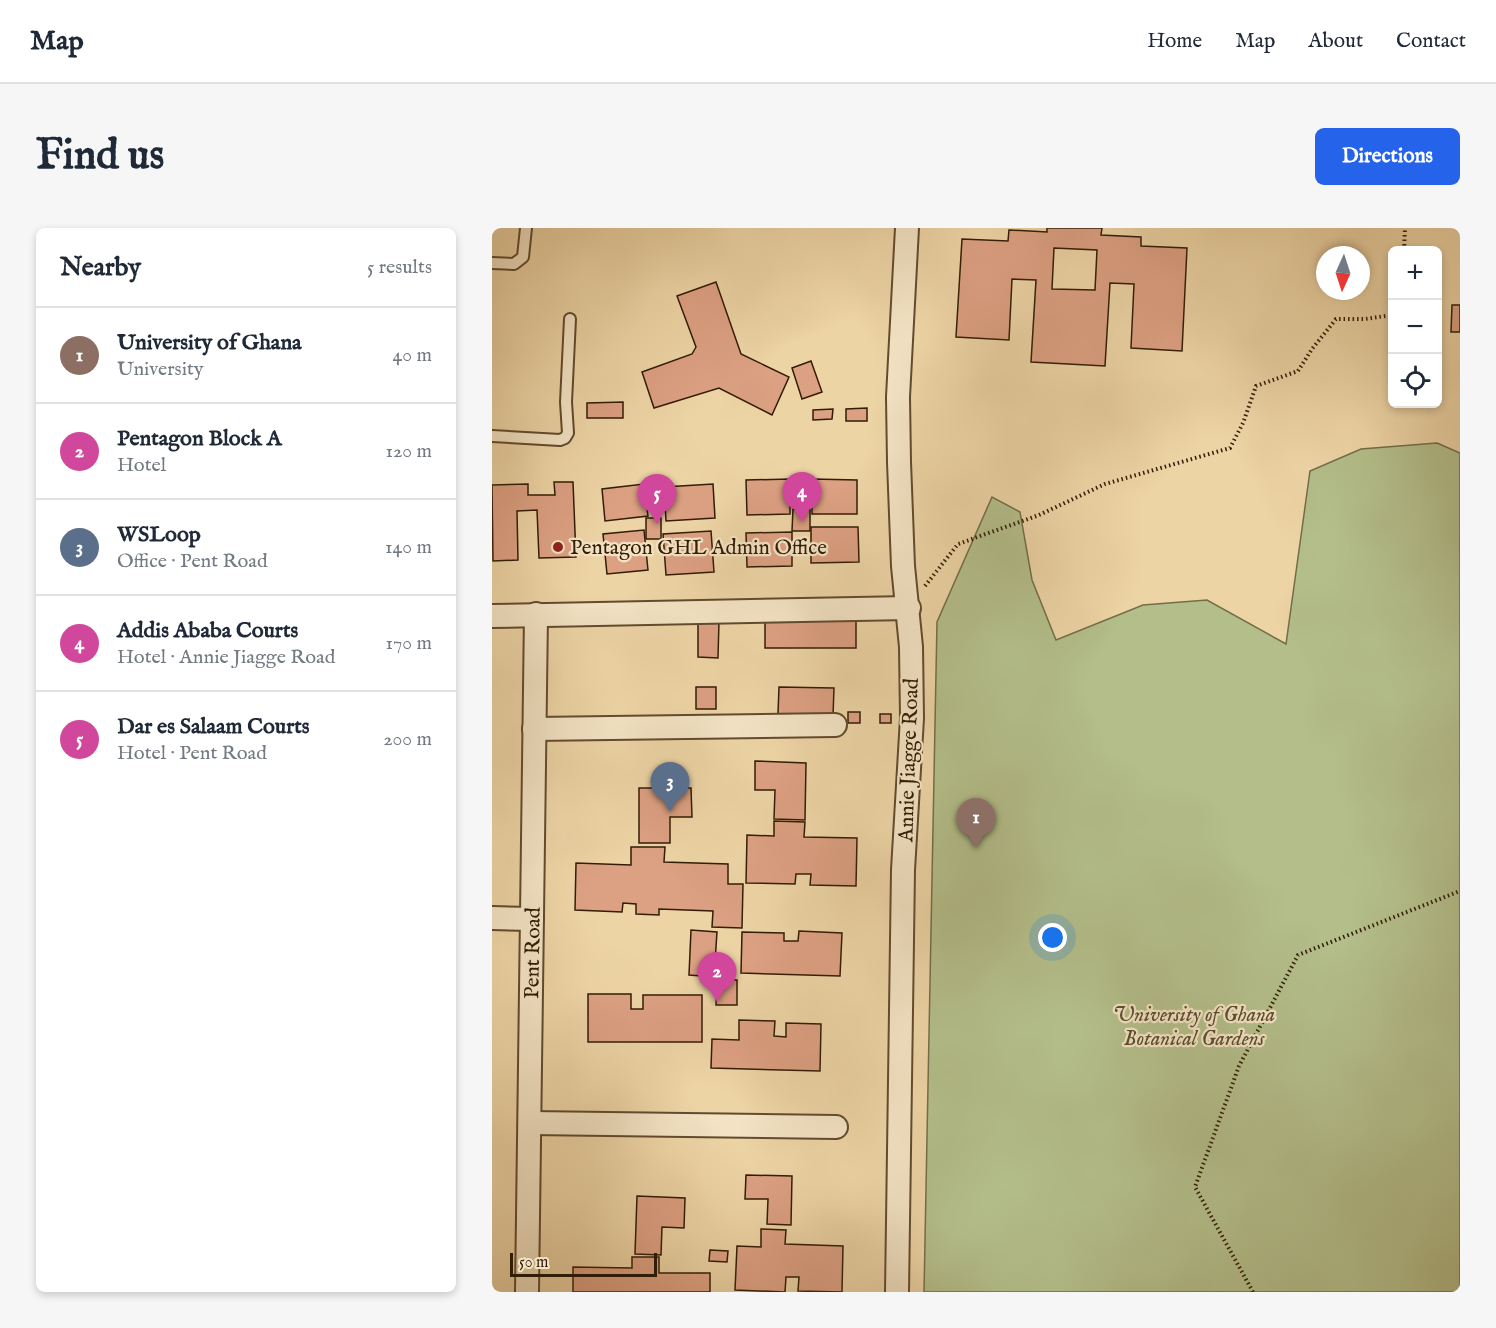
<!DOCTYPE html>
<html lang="en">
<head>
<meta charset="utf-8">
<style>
  :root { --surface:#fff; --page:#f6f6f7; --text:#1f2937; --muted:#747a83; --line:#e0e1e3; --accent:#2563eb }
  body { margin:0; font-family:"IM FELL English",serif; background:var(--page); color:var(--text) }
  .controls { position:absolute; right:18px; top:18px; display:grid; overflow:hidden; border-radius:9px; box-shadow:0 3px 9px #0003 }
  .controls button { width:54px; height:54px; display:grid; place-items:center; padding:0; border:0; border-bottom:2px solid var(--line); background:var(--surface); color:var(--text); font:30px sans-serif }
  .compass { position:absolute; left:824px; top:18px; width:54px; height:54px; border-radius:50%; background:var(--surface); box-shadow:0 3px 9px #0003; rotate:183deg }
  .scale { position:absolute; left:18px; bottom:15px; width:147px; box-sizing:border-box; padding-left:6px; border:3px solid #321d06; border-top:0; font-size:16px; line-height:21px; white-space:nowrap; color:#321d06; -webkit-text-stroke:4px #f3e3c4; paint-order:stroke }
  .you { position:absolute; left:561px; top:710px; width:21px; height:21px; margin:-15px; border:4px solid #fff; border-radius:50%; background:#1a73e8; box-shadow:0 0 0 9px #1a73e833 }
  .badge { display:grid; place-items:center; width:39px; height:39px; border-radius:50%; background:var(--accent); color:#fff; font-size:20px; font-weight:700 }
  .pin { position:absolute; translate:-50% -50px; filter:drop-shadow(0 2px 3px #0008) }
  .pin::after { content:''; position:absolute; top:32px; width:21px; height:18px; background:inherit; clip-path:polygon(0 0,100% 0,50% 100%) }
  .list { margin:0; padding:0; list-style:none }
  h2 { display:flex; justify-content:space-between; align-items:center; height:78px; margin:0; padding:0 24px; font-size:26px }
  h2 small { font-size:20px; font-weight:400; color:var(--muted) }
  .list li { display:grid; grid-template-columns:39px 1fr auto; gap:18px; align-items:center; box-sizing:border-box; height:96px; padding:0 24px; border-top:2px solid var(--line) }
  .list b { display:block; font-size:22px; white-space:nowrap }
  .list p { margin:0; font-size:20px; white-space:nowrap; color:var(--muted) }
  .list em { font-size:20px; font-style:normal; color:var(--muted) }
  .icon { flex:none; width:33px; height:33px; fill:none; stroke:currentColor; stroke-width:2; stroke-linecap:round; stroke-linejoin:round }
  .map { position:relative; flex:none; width:968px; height:1064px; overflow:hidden; border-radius:9px }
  header { display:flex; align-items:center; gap:36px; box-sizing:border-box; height:84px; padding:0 30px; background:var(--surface); border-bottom:2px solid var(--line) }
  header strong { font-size:28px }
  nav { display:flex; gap:33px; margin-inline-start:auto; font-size:21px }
  .intro { display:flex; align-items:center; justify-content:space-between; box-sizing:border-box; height:144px; padding:0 36px }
  h1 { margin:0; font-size:42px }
  .button { padding:15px 27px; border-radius:9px; background:var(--accent); color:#fff; font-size:21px; font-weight:700 }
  main { display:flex; gap:36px; padding:0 36px }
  aside { flex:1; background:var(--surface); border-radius:9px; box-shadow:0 3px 9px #0003 }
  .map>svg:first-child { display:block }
  .green { fill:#b3be8a; stroke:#726e48; stroke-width:1.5 }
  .building { fill:#dca082; stroke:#321d06; stroke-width:1.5; fill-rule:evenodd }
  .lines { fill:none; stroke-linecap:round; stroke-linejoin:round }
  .lane-casing { stroke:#614b2e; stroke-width:14 }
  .street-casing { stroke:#614b2e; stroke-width:26 }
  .path { stroke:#321d06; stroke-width:4; stroke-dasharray:1.5 3; stroke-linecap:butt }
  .lane { stroke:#f3e3c4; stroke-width:10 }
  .street { stroke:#f3e3c4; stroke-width:22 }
  .poi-dot { fill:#8f2418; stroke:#f3e3c4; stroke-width:2 }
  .labels { text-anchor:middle; stroke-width:4.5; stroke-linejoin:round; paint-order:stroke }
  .poi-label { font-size:21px; fill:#321d06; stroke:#f3e3c4; text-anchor:start }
  .street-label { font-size:21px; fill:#321d06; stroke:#f3e3c4 }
  .park-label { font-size:21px; font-style:italic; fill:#594d2e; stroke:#f3e3c4 }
</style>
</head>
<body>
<header>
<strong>Map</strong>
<nav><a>Home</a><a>Map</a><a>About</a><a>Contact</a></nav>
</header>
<div class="intro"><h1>Find us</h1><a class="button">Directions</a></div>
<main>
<aside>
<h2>Nearby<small>5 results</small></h2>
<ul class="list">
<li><span class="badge" style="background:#8d6e63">1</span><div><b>University of Ghana</b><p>University</p></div><em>40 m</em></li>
<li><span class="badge" style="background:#d1479c">2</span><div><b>Pentagon Block A</b><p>Hotel</p></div><em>120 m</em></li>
<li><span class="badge" style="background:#5c6f8a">3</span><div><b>WSLoop</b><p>Office · Pent Road</p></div><em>140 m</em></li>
<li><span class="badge" style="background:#d1479c">4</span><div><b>Addis Ababa Courts</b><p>Hotel · Annie Jiagge Road</p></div><em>170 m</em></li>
<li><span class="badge" style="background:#d1479c">5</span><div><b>Dar es Salaam Courts</b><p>Hotel · Pent Road</p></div><em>200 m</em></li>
</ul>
</aside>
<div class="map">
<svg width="968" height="1064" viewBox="0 0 968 1064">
  <rect width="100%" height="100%" fill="#edd4a5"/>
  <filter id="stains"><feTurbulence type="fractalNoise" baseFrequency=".00333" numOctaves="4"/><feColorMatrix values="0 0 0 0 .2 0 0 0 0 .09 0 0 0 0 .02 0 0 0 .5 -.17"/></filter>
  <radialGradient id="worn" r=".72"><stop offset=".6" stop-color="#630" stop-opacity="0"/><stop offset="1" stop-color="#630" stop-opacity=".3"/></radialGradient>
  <polygon class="green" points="945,215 968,225 968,1064 432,1064 445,394 500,269 528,284 540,352 564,412 651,377 715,372 794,416 818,243 869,221"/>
  <g class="building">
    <path d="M555,0H610L609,7L649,9V18L695,20L690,123L639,120L642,56L618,55L613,138L539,134L544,52L520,51L517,112L464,109L470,11L516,13L517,2L555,4ZM562,20L605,22L603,62L560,61Z"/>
    <polygon points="224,54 249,126 297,149 280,187 227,160 162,180 150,144 200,126 204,119 185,68"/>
    <polygon points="960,77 968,77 968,104 959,104"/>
    <polygon points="319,133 330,164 310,171 300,140"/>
    <polygon points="131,174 131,190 95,190 95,175"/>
    <polygon points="375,180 375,193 354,193 354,181"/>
    <polygon points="341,181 340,191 321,192 321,182"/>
    <polygon points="298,251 298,286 255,287 254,252"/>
    <polygon points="320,251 365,252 365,286 320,286"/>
    <polygon points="62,254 81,254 84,329 47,330 45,282 25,283 26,332 1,333 0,257 36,256 36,267 63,267"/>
    <polygon points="152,256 156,288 113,293 110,261"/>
    <polygon points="221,256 223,290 174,293 172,259"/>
    <polygon points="301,281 318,281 318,303 300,303"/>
    <rect x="154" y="290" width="15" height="21"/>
    <polygon points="319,299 366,299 367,334 319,335"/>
    <polygon points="152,302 156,342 115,346 111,306"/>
    <polygon points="219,303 222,344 174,347 171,306"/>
    <polygon points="300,304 300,338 255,339 254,305"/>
    <rect x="273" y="392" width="91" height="28"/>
    <polygon points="206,393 227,393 226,430 206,429"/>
    <rect x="204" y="459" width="20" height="22"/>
    <polygon points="287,459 342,460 341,488 286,486"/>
    <rect x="356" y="484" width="12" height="11"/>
    <rect x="388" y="486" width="11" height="9"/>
    <polygon points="263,533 314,535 313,592 282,591 283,562 263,562"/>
    <polygon points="147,560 199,560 200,589 178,589 178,615 147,615"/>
    <polygon points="282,593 313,594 312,609 365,610 364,658 318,657 319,646 304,646 303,656 254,655 255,607 282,608"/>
    <polygon points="139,619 173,619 172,634 236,636 236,656 251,656 250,700 220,699 221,683 167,681 167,687 144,686 144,676 131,675 130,684 83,682 84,635 139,637"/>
    <polygon points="199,702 225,704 222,749 197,747"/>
    <polygon points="307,703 350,705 348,748 249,745 250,704 292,705 292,713 306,713"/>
    <polygon points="225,751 245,752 245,777 224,777"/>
    <polygon points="96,766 139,766 139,781 151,781 151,767 210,767 210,814 96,814"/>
    <polygon points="247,792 283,793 282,808 294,809 294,795 329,796 328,843 219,840 220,811 247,812"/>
    <polygon points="254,947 300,948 299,997 275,996 276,971 253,971"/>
    <polygon points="145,968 193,970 192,1000 170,999 169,1027 143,1026"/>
    <polygon points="269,1001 294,1002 293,1016 351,1018 350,1064 306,1063 307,1049 294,1049 293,1064 243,1062 245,1018 269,1019"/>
    <polygon points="218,1022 236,1023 235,1034 217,1033"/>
    <polygon points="140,1029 167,1029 167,1045 218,1045 218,1064 81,1064 81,1039 140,1040"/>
  </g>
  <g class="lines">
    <g class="lane-casing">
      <g id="lane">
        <polyline points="0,35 22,36 31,29 34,0"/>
        <polyline points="0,208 68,212 73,210 76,205 74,174 78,91"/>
      </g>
    </g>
    <g class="street-casing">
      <g id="street">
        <polyline points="0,388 417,380"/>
        <polyline points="42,501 343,497"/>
        <polyline points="0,690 40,691"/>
        <polyline points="38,895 344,899"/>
        <polyline points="35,1064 44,386"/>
        <polyline points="405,1064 411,642 420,490 419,419 411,338 407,234 406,169 415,0"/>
      </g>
    </g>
    <g class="path">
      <polyline points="912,22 913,0"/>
      <polyline points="433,358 466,316 547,287 613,256 738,220 751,195 764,158 806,143 820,121 844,91 873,91 900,87"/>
      <polyline points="761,1064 703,959 747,838 806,727 968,663"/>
    </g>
    <use href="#lane" class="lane"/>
    <use href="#street" class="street"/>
  </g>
  <circle class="poi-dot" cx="66" cy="319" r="6"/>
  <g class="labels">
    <g class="poi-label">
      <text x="78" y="326">Pentagon GHL Admin Office</text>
    </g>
    <g class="street-label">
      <text transform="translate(416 532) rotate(-88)" y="7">Annie Jiagge Road</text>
      <text transform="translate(40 725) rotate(-89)" y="7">Pent Road</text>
    </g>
    <g class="park-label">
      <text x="702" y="793">University of Ghana<tspan x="702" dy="24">Botanical Gardens</tspan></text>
    </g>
  </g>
  <rect width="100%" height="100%" filter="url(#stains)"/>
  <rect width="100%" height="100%" fill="url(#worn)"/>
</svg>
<div class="controls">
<button>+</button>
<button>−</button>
<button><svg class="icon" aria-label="locate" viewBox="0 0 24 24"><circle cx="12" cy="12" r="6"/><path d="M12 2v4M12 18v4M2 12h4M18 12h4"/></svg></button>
</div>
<svg class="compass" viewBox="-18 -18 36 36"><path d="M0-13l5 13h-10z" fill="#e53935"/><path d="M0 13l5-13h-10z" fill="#747a83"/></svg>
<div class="scale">50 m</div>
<div class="you"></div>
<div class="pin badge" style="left:484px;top:620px;background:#8d6e63">1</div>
<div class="pin badge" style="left:225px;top:774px;background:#d1479c">2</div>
<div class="pin badge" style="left:178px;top:584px;background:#5c6f8a">3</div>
<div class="pin badge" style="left:310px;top:294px;background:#d1479c">4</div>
<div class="pin badge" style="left:165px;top:296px;background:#d1479c">5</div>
</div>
</main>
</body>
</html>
